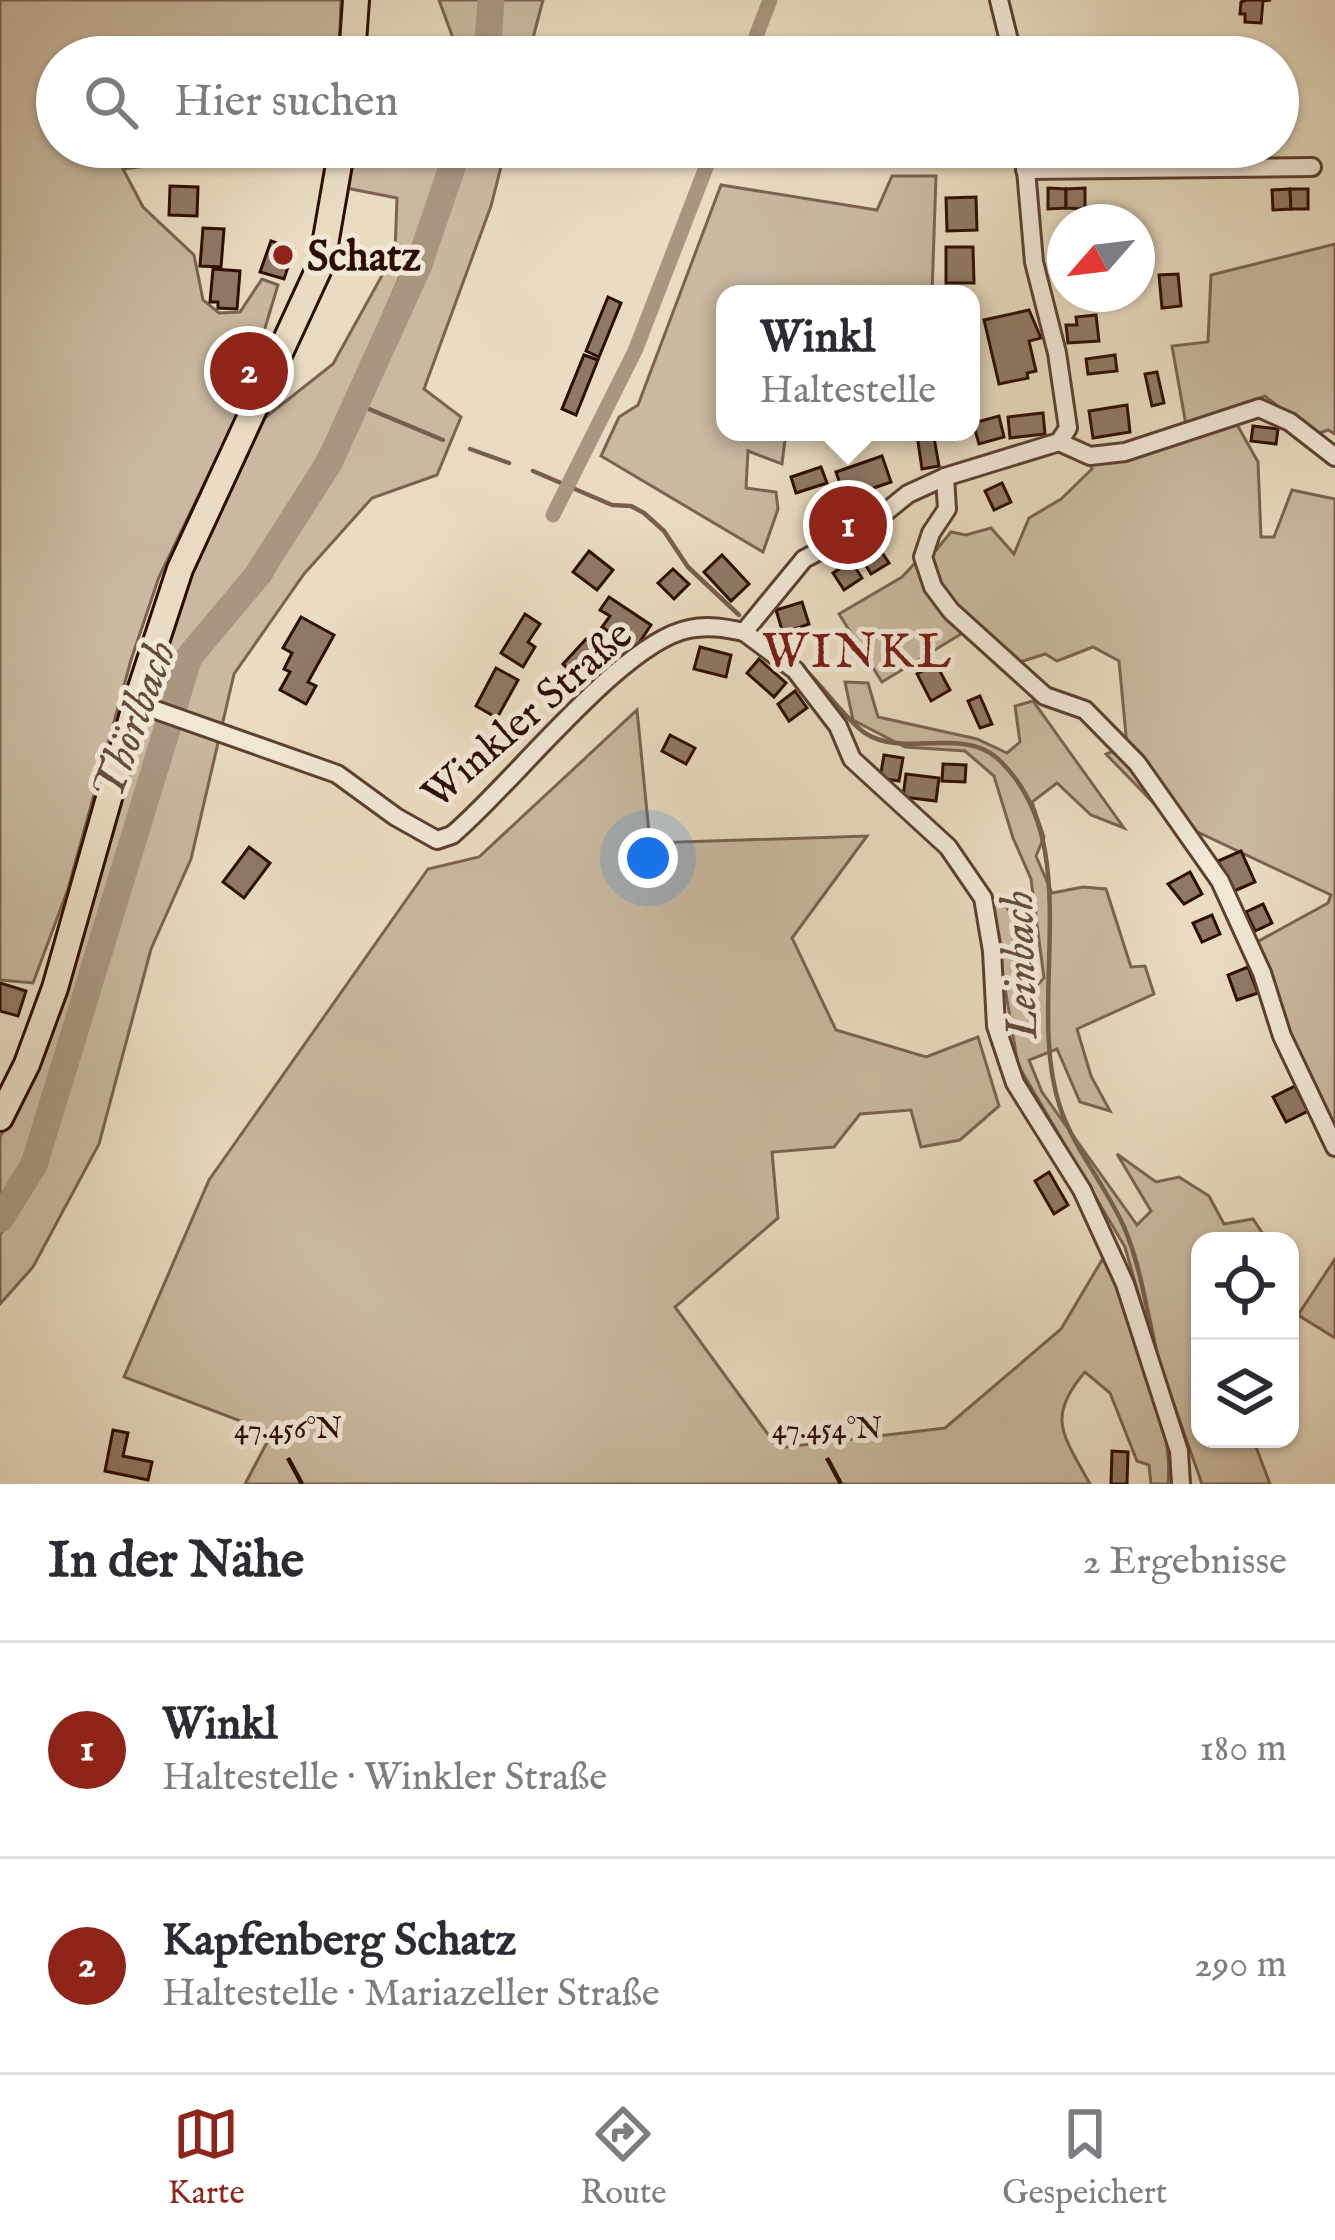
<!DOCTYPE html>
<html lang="de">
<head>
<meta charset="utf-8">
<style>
  :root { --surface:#fff; --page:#f2f2f3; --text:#2b2b33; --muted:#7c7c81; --line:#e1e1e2; --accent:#8f2418 }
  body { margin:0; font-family:"IM FELL English",serif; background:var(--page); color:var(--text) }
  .controls { position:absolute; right:36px; bottom:36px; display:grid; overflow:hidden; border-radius:24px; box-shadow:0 3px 9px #0004 }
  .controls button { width:108px; height:108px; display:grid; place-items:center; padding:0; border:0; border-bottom:3px solid var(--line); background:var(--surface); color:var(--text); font:60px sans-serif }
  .compass { position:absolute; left:1047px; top:204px; width:108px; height:108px; border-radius:50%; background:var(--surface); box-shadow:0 3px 9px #0004; rotate:242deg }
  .you { position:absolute; left:648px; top:858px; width:42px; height:42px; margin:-30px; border:9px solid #fff; border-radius:50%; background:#1a73e8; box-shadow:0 0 0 18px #1a73e833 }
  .badge { display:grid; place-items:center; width:78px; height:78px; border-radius:50%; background:var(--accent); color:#fff; font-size:39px; font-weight:700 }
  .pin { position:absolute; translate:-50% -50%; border:6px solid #fff; box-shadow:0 3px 12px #0006 }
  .popup { position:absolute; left:716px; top:285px; width:264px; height:156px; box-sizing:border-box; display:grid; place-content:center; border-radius:24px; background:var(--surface); filter:drop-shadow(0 3px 9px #0005); font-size:39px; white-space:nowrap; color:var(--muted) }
  .popup b { font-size:45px; color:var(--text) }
  .popup::after { content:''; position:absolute; left:50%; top:100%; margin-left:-24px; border:24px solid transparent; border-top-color:var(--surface) }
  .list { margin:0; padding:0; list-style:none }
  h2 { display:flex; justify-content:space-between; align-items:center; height:156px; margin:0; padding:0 48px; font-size:51px }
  h2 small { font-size:39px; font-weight:400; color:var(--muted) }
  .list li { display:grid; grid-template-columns:78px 1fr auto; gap:36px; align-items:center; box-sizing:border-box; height:216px; padding:0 48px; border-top:3px solid var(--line) }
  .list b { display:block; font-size:45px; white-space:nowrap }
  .list p { margin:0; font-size:39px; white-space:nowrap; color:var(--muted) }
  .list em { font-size:39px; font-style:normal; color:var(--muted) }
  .icon { flex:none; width:66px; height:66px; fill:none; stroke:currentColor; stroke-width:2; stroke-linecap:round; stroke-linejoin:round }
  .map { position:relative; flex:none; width:1335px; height:1484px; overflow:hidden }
  .search { position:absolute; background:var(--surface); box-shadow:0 3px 9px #0004; left:36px; right:36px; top:36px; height:132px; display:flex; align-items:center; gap:30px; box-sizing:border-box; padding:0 42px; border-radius:66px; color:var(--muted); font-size:45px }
  .sheet { height:588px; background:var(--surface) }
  nav { display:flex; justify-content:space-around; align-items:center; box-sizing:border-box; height:168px; border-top:3px solid var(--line); background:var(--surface); font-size:33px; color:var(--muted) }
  nav a { display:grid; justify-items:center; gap:6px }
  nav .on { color:var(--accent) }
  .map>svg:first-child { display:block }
  .green { fill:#c9b99f; stroke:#7b6350; stroke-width:3 }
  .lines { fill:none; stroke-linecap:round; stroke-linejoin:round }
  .stream { stroke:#775f4c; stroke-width:4.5 }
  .canal { stroke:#a9967f; stroke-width:15 }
  .river { stroke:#a9967f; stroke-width:27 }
  .building { fill:#8f7964; stroke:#2d0d00; stroke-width:3 }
  .street-casing { stroke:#5c4130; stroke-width:22 }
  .primary-casing { stroke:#2d0d00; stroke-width:30 }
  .street { stroke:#f1e8d6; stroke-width:16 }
  .primary { stroke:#e9dcc0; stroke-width:24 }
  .ticks { fill:none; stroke:#2d0d00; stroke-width:4.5 }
  .poi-dot { fill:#8f2418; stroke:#f1e8d6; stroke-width:4.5 }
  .labels { text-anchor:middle; stroke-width:10; stroke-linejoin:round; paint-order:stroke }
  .poi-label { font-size:42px; font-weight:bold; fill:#2d0d00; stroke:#f1e8d6; text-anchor:start }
  .street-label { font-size:42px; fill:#2d0d00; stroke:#f1e8d6 }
  .water-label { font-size:45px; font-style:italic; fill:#654b39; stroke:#f1e8d6 }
  .quarter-label { font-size:48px; letter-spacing:3px; fill:#7a1f14; stroke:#f1e8d6 }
  .ticks-label { font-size:30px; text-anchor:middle; fill:#2d0d00; stroke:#f1e8d6; stroke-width:10; stroke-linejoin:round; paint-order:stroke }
</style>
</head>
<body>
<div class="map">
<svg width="1335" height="1484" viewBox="0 0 1335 1484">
  <rect width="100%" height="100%" fill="#e9dcc0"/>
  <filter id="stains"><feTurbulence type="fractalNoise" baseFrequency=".00167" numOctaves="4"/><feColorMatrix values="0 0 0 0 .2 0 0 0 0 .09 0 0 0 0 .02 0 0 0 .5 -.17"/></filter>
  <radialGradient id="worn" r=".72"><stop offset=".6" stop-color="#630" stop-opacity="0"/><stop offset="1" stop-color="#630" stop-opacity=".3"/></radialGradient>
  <g class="green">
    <polygon points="0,0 341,0 339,57 57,57 57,147 214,147 215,157 123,169 143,207 194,255 203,300 219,313 240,312 262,279 278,285 241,408 159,577 131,660 68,889 33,983 0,980"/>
    <polygon points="439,0 485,0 478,57 455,57 457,49"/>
    <polygon points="499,0 543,0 528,57 494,57"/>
    <polygon points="418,147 450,147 436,193 336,425 271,542 185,656 34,1134 0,1212 0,1137 19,1103 145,722 180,588 212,511 262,420 333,364 395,252 397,198 346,188 352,157 405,165"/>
    <polygon points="470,147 506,147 491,206 424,389 461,417 437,475 372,498 304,574 234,674 191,859 151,949 99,1144 33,1267 0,1304 0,1235 31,1187 59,1118 198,657 268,581 338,464 380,377 452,201"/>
    <polygon points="892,176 936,176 932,294 725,294 725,432 786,432 782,464 748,451 746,488 776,492 778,509 763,552 601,456 619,417 638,405 721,185 877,210"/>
    <polygon points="1335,244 1335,434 1328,430 1314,435 1265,396 1186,425 1172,346 1208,342 1211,275"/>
    <polygon points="1235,421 1258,462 1261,537 1274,537 1292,490 1335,499 1335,1133 1282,1022 1257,942 1328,903 1331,895 1168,818 1106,754 1127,746 1119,661 1093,647 1057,661 1045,654 1017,663 951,604 928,560 951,532 966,535 991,528 1014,554 1029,518 1061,499 1092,469 1089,462"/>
    <polygon points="915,563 931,594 966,631 882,682 839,614 902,577"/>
    <polygon points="845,682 868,683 878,717 977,739 1007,753 1020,742 1015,706 1033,701 1124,828 1091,815 1057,783 1032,802 1044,837 1036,856 1052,893 1083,887 1106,889 1131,967 1145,966 1154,994 1077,1029 1091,1076 1110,1111 1080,1102 1057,1049 1029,1060 1042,1092 1137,1225 1151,1211 1117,1154 1156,1182 1179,1177 1209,1196 1224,1224 1253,1219 1267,1240 1200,1241 1200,1439 1253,1439 1270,1484 1202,1484 1151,1339 1125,1247 1018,1065 991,905 997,896 1013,915 1014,965 1026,996 1044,978 1031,879 1013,838 994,776 965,751 905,747 853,720"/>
    <path d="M637,710L650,843L867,836L792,938L836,1030L926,1057L978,1037L999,1106L960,1140L921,1147L911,1110L860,1114L834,1147L772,1152L778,1218L675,1307L778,1448L945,1428L1061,1329L1105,1255C1120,1281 1121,1299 1130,1327C1147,1380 1173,1427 1168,1484H1151L1149,1465L1137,1461L1110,1393L1085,1372C1045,1418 1064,1436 1090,1484H245L272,1433L124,1377L209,1180L428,869L479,857Z"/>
    <polygon points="1335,1259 1335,1338 1298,1315"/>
  </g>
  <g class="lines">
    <g class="stream">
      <polyline points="357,404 443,440"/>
      <polyline points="470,449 509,463"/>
      <polyline points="533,471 612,505 631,506 644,513 664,531 688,567 739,615"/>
      <polyline points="757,628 784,652"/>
      <path d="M802,667C821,684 848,722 865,733C902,758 962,727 997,758C1090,843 1024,999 1060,1107C1074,1149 1106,1186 1124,1227C1142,1269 1147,1315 1158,1359"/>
    </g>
    <g class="canal">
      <polyline points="748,57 770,0"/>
      <polyline points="553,515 635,351 714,147"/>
    </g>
    <g class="river">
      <polyline points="487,57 491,0"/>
      <polyline points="0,1219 34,1165 189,657 256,577 329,463 418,267 459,147"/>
    </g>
  </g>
  <g class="building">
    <polygon points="1246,0 1271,0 1263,1 1261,23 1245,22 1245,14 1240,14 1241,2"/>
    <polygon points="170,186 198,187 197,216 169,215"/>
    <polygon points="1048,188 1066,189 1066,208 1048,209"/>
    <polygon points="1085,188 1085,209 1066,208 1066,189"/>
    <polygon points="1290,189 1291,209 1273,210 1272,190"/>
    <polygon points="1290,189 1308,189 1308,209 1291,209"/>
    <polygon points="976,197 977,230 947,231 946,198"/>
    <polygon points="203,228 224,229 221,267 200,266"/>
    <polygon points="271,241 294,249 284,279 260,272"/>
    <polygon points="946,247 973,247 974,283 946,283"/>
    <polygon points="213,269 240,271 237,309 218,308 218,302 210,302"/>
    <polygon points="1178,274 1181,306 1162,308 1159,275"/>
    <polygon points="608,297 621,303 599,357 586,351"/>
    <polygon points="1029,310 1041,338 1029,341 1036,371 1027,373 1028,378 999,384 984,320"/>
    <polygon points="1096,315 1099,341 1068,343 1066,325 1077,325 1076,317"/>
    <polygon points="584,355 598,360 576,415 562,409"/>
    <polygon points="1115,355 1117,371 1088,374 1086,359"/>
    <polygon points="1157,372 1164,403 1152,406 1145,374"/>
    <polygon points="1127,405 1130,432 1093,438 1089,411"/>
    <polygon points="1043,413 1045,434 1010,438 1008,417"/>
    <polygon points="999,416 1004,437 979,444 973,423"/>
    <polygon points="1253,426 1278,429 1276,444 1251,441"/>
    <polygon points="933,432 939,466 922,469 917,435"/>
    <polygon points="882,456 891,482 845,498 836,472"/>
    <polygon points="821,467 827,483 796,493 791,477"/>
    <polygon points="1002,483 1011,502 994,510 985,491"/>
    <polygon points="840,507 844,518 813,532 808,521"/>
    <polygon points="877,545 889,563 871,574 860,556"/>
    <polygon points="589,551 613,570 597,590 573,572"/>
    <polygon points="722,555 749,584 731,601 704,572"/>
    <polygon points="851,561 862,578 844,590 833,573"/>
    <polygon points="673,569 689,584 674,599 658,583"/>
    <polygon points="609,597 651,625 635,649 602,627 610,616 600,610"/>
    <polygon points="802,602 809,624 783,633 776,610"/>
    <polygon points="525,614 540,624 528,642 535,647 523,667 501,653"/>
    <polygon points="301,617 334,635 308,682 316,686 306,704 280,690 290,672 284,669 292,653 283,648"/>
    <polygon points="586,639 594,646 599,640 604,644 588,662 583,658 571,672 563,664"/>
    <polygon points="700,647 731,655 726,677 694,669"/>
    <polygon points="759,659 786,683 774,697 747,673"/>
    <polygon points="936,664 950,690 931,701 917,674"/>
    <polygon points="496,668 518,680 497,718 476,706"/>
    <polygon points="795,691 807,708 789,721 778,704"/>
    <polygon points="980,696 992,724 980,728 968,701"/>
    <polygon points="670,735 695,748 686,764 662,751"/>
    <polygon points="884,755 903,758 899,781 880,778"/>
    <polygon points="943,764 966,765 965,782 942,781"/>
    <polygon points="906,774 939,778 936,801 903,797"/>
    <polygon points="249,847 270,863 244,898 223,882"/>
    <polygon points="1241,851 1255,882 1232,892 1218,861"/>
    <polygon points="1190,872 1202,894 1184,904 1168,884"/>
    <polygon points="1263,904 1272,923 1255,931 1246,912"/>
    <polygon points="1212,915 1220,934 1202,942 1193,923"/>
    <polygon points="1248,967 1258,993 1237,1000 1228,975"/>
    <polygon points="0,983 26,991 18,1016 0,1011"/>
    <polygon points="1295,1086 1308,1111 1286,1122 1273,1097"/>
    <polygon points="1049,1172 1068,1205 1054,1214 1035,1181"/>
    <polygon points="113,1430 128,1433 123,1456 152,1462 148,1480 105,1471"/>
    <polygon points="1112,1451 1128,1452 1127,1484 1111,1484"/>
  </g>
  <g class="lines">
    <g class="street-casing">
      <g id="street">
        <polyline points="999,0 1013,57"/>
        <polyline points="1025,170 1312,167"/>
        <polyline points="1059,442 1090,456 1125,452 1259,408 1290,422 1335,457"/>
        <polyline points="945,477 947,509 931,533 923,557 933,587 951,611 1045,696 1085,710 1137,763 1220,881 1262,973 1282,1036 1335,1147"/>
        <polyline points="744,632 795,670 838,726 852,759 948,847 983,898 992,951 996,1026 1015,1083 1082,1190 1125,1284 1179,1451 1181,1484"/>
        <path d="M136,703L337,774L396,817L437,840L452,835C511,786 621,642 689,629C708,625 725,628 744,632L804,559L872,523L908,494L945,477L1059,442L1068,428L1057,353L1034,262L1024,147"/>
      </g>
    </g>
    <g class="primary-casing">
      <g id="primary">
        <polyline points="352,57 356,0"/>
        <polyline points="0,1118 27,1064 55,988 136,703 180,569 322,262 342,147"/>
      </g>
    </g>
    <use href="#street" class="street"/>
    <use href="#primary" class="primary"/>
  </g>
  <path class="ticks" d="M288,1458L302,1484M827,1458L841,1484"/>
  <circle class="poi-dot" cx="283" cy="255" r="12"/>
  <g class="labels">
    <g class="poi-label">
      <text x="307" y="270">Schatz</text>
    </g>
    <g class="street-label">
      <text transform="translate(526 713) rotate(-41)" y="15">Winkler Straße</text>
    </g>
    <g class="water-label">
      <text transform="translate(132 720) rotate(-70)" y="16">Thörlbach</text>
      <text transform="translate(1018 965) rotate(-92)" y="16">Leinbach</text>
    </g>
    <g class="quarter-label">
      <text x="858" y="667">WINKL</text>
    </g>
  </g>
  <g class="ticks-label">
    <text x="288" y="1438">47.456°N</text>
    <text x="827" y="1438">47.454°N</text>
  </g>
  <rect width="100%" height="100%" filter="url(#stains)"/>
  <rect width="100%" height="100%" fill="url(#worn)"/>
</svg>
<div class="controls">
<button><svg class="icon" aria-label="locate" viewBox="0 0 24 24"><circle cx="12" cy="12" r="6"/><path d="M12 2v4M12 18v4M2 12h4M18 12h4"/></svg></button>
<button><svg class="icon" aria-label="layers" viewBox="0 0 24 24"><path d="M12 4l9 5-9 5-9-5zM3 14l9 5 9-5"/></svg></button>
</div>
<svg class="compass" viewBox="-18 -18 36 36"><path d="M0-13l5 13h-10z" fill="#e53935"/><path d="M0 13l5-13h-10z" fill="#7c7c81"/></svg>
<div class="you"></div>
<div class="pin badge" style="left:848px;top:525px">1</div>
<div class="popup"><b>Winkl</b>Haltestelle</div>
<div class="pin badge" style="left:249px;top:371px">2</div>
<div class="search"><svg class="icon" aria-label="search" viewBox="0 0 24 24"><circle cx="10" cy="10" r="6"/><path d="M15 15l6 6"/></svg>Hier suchen</div>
</div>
<section class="sheet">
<h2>In der Nähe<small>2 Ergebnisse</small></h2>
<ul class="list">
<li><span class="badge">1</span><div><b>Winkl</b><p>Haltestelle · Winkler Straße</p></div><em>180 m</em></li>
<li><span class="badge">2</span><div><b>Kapfenberg Schatz</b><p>Haltestelle · Mariazeller Straße</p></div><em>290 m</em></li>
</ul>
</section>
<nav>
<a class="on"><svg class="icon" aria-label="map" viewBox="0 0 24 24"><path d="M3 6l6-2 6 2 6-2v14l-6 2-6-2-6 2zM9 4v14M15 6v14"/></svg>Karte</a>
<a><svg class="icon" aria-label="directions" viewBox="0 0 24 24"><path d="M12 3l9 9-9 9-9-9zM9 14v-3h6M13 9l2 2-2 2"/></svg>Route</a>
<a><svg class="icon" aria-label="saved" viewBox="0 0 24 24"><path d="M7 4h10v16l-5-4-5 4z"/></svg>Gespeichert</a>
</nav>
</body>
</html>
